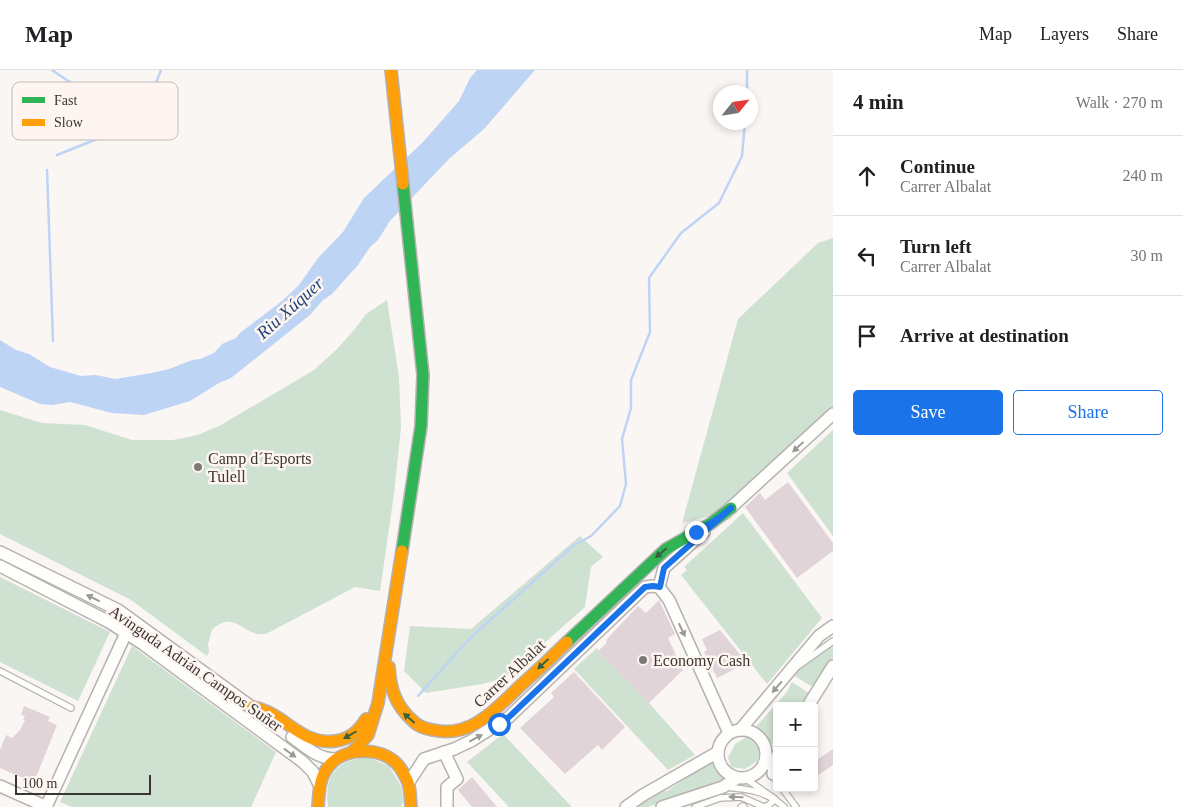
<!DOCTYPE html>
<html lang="en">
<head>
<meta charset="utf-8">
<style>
  :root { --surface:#fff; --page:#f2f2f2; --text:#202124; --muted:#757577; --line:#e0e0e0; --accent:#1a73e8 }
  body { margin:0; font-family:Georgia,serif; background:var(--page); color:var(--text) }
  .controls { position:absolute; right:15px; bottom:15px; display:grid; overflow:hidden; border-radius:5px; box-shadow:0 2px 8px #0003 }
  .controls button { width:45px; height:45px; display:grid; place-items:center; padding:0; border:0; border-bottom:1px solid var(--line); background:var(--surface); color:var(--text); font:25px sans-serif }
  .compass { position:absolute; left:713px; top:15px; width:45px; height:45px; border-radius:50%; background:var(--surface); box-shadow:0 2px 8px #0003; rotate:60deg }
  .scale { position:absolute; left:15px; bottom:12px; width:136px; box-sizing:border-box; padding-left:5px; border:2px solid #3a3533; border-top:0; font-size:14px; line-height:18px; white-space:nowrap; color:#3a3533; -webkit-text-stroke:4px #fef5f0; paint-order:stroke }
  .stop { position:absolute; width:15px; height:15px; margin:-11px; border:4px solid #1a73e8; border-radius:50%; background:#fff }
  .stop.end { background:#1a73e8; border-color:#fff; box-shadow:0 1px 5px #0008 }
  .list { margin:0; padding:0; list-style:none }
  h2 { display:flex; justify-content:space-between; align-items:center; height:65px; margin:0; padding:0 20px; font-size:21px }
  h2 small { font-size:16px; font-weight:400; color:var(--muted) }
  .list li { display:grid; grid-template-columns:32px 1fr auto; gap:15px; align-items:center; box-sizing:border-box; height:80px; padding:0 20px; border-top:1px solid var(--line) }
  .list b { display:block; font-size:19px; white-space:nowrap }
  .list p { margin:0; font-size:16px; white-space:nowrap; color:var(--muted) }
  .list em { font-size:16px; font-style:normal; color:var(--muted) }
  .actions { display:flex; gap:10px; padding:15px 20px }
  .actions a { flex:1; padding:11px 0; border:1px solid var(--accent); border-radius:5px; text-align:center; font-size:18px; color:var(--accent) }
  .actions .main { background:var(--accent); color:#fff }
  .icon { flex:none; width:28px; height:28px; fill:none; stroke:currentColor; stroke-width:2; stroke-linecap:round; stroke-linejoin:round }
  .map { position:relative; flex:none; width:833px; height:737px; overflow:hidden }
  header { display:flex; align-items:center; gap:30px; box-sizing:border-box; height:70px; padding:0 25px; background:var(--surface); border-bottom:1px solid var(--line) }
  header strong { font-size:24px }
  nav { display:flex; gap:28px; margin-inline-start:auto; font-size:18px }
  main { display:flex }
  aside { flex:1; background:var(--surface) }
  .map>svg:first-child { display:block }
  .green { fill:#cfe1d0 }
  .water { fill:#bed4f5 }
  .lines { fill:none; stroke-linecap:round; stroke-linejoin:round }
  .stream { stroke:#bed4f5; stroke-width:2.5 }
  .building { fill:#e1d4d8 }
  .lane-casing { stroke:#b6b2b0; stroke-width:8 }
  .street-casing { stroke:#b6b2b0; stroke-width:14 }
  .fast-casing { stroke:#b6b2b0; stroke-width:14 }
  .slow-casing { stroke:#b6b2b0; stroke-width:14 }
  .lane { stroke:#fefefd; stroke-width:5.5 }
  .street { stroke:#fefefd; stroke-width:11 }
  .fast { stroke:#30b455; stroke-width:11 }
  .slow { stroke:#ff9f0a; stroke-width:11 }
  .oneway { fill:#9c9a98 }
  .oneway2 { fill:#36613f }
  .route { stroke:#1a73e8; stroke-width:6 }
  .poi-dot { fill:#7d7977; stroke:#fef5f0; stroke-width:2 }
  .labels { text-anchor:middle; stroke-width:5; stroke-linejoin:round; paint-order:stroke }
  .poi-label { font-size:16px; fill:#3a3533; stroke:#fef5f0; text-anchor:start }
  .street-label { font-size:16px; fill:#3a3533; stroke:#fef5f0 }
  .water-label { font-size:18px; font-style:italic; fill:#1b457d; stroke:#fef5f0 }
  .key { fill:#fef5f0; stroke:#c3bbb7; stroke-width:1 }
  .key-label { font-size:14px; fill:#3a3533 }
</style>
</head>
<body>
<header>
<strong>Map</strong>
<nav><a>Map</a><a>Layers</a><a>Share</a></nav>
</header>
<main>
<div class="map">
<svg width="833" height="737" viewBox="0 0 833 737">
  <rect width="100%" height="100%" fill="#faf6f4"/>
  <g class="green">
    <polygon points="833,168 833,338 711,446 682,453 738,249 818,173"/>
    <path d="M387,230L399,307L401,357L394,424L380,521L355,517L266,564C244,568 235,538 212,560L208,574L209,582L207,586L131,530L0,464V340L42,353L85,355L132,370H173L198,365L221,355L314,300L336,280L355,259L366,244Z"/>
    <polygon points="833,360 833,466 787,403"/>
    <polygon points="743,443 822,548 767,614 681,505 687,500 684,497"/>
    <polygon points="580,466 603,487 591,497 585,537 505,608 482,614 426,623 404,601 410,556 471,559"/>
    <polygon points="0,507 110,562 78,631 0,592"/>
    <polygon points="833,570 833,589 814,618 795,606 799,600 818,586"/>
    <polygon points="132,576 276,682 251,737 72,737 60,732"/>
    <polygon points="597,578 598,581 649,633 695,685 668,700 574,599"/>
    <polygon points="792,612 810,624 803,636 777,636 777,673 773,675 754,659 786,623"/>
    <polygon points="503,664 572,737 509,737 467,692"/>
    <polygon points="747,667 755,668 761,678 757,691 745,699 731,697 728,688 735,674"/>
    <path d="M367,687L389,696L402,718L403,732L401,737H328C326,721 327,703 343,694C349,690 359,689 367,687Z"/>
    <polygon points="716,692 726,711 648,737 630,737 653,722 667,721 704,696"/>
  </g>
  <polygon class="water" points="477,0 535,0 484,59 449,89 404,136 390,151 378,170 370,177 358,195 332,224 322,231 310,245 231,308 219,313 190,331 144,345 112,343 70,332 52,335 40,334 0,317 0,270 16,280 29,284 50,297 81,306 96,305 115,309 152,303 169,299 192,290 200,289 214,283 222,274 236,268 240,263 282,231 299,215 318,188 343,162 364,128 423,72 459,31 470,8"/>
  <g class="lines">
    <g class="stream">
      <polyline points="52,0 130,53"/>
      <polyline points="747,0 747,22"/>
      <polyline points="57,85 117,61 130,53 156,23 156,13 161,0"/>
      <polyline points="47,100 53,271"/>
      <polyline points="418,626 470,568 573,476 591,466 620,436 626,414 622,369 631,338 631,310 650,262 649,208 681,163 719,133 742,86 745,52"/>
    </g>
  </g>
  <g class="building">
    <polygon points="788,412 833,473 833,481 797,508 745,437 760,423 765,430"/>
    <polygon points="659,530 675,564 668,568 683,600 649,633 598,581 606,574 607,569 638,536 646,543"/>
    <polygon points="720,560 747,593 717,608 704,582 707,580 702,569"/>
    <polygon points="574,602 625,657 602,680 598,675 565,704 520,658 554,627 551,623"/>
    <polygon points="24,636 50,647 48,651 57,655 37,705 28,710 0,698 0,680 6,665 12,668 20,660 25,650 23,650 25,646 21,645"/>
    <polygon points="833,679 833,695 814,708 814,692"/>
    <polygon points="472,707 497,737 472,737 458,720"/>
  </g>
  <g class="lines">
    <g class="lane-casing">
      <g id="lane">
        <polyline points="798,596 833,571"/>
        <polyline points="0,601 71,638"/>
        <polyline points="766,691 777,711"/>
        <path d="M725,717C748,719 767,721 784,737"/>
        <polyline points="782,718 796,737"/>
        <polyline points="695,737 720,728 741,727 764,737 769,735 775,729 746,709"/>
        <polyline points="741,737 743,736 744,737"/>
      </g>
    </g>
    <g class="street-casing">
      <g id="street">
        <polyline points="725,443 833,344"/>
        <polyline points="0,482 118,540 257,641"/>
        <polyline points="0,496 109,552 143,574 303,692 313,702 319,714"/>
        <polyline points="659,517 664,498 704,462"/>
        <polyline points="659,517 669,530 729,663"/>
        <polyline points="808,636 833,596"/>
        <circle cx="742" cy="684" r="24"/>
        <polyline points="740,660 819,566 833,556"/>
        <path d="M292,667C306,677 318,689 336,689"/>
        <polyline points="444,682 457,709 447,717 447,737"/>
        <polyline points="773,704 777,686"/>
        <polyline points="409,712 424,689 454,679 471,671 509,647 645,517 653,516 659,517"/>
        <polyline points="0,716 47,737"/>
        <polyline points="46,737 126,563"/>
        <polyline points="626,737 643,725 718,682"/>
        <polyline points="662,737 723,717 737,708"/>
      </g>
    </g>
    <g class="fast-casing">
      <g id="fast">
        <polyline points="402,481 421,356 423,305 403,114"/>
        <polyline points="567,572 666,479 710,454 731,438"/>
      </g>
    </g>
    <g class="slow-casing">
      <g id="slow">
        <polyline points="391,0 403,114"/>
        <path d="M389,597C390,619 396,636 413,651C418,656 426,659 433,660C470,669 496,639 520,616C536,602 552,587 567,572"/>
        <path d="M252,637C285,642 299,676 336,671C350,669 359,661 366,649"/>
        <polyline points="352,682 368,665 378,633 402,481"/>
        <path d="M318,737C319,722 319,709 328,697C343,677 380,676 397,694C401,698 405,706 407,710C411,718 410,729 411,737"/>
      </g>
    </g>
    <use href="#lane" class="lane"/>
    <use href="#street" class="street"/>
    <use href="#fast" class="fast"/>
    <use href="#slow" class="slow"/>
  </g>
  <defs><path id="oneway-solid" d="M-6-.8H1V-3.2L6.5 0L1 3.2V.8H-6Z" transform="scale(1.25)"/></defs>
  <g class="oneway">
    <use href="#oneway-solid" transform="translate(798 377) rotate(137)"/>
    <use href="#oneway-solid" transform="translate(93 528) rotate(-154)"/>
    <use href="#oneway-solid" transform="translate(682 560) rotate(65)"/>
    <use href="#oneway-solid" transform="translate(777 617) rotate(131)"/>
    <use href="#oneway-solid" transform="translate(476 668) rotate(-28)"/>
    <use href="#oneway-solid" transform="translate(290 683) rotate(36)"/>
    <use href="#oneway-solid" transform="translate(736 727) rotate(-178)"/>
  </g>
  <g class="oneway2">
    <use href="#oneway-solid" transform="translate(661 483) rotate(140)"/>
    <use href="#oneway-solid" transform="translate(543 594) rotate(137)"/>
    <use href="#oneway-solid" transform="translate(409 648) rotate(-139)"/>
    <use href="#oneway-solid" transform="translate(350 665) rotate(150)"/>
  </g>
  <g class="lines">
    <polyline class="route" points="499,654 509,647 645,517 653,516 660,517 664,498 731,438 720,447 696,462"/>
  </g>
  <g class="poi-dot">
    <circle cx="198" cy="397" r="5"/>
    <circle cx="643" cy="590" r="5"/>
  </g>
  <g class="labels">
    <g class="poi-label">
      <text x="208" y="394">Camp d´Esports<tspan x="208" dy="18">Tulell</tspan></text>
      <text x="653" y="596">Economy Cash</text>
    </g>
    <g class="street-label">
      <text transform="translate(196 598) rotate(35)" y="6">Avinguda Adrián Campos Suñer</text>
      <text transform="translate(509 603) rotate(-43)" y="6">Carrer Albalat</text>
    </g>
    <g class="water-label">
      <text transform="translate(290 238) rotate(-42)" y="6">Riu Xúquer</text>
    </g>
  </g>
  <rect x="12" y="12" width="166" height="58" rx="8" class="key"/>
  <rect x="22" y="27" width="23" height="6" fill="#30b455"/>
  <rect x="22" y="49" width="23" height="7" fill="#ff9f0a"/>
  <g class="key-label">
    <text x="54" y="35">Fast</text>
    <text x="54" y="57">Slow</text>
  </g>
</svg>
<div class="controls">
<button>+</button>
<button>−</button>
</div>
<svg class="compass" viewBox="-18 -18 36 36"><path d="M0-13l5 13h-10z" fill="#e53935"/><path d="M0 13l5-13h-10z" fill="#757577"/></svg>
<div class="scale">100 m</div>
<div class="stop" style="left:499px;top:654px"></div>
<div class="stop end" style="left:696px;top:462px"></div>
</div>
<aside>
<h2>4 min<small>Walk · 270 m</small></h2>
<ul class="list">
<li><svg class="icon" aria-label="ahead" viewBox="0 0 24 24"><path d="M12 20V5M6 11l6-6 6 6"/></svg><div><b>Continue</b><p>Carrer Albalat</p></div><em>240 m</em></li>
<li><svg class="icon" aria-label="left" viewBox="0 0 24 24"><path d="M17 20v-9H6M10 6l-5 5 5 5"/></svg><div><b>Turn left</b><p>Carrer Albalat</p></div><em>30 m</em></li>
<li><svg class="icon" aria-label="arrive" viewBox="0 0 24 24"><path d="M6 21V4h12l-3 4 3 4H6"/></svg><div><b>Arrive at destination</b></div></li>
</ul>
<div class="actions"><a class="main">Save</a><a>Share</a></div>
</aside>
</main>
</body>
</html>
